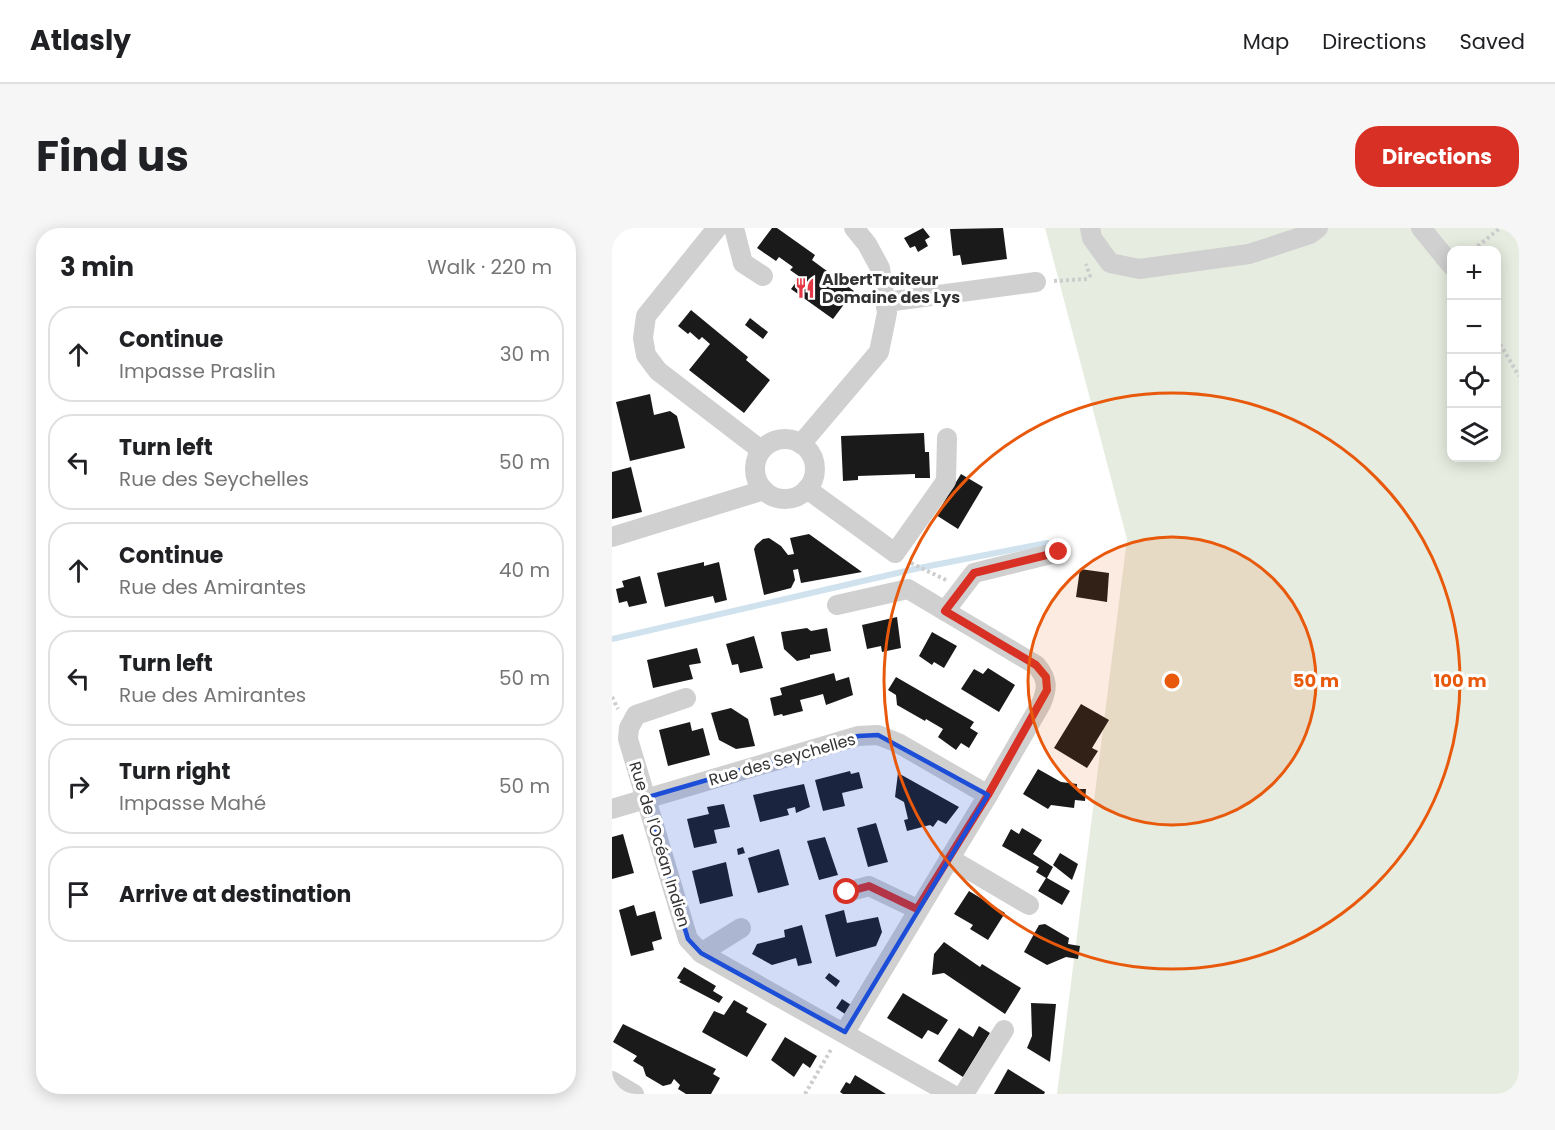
<!DOCTYPE html>
<html lang="en">
<head>
<meta charset="utf-8">
<style>
  :root { --surface:#fff; --page:#f6f6f6; --text:#202124; --muted:#757577; --line:#e0e0e0; --accent:#d93025 }
  body { margin:0; font-family:Poppins,sans-serif; background:var(--page); color:var(--text) }
  .controls { position:absolute; right:18px; top:18px; display:grid; overflow:hidden; border-radius:12px; box-shadow:0 3px 15px #0003 }
  .controls button { width:54px; height:54px; display:grid; place-items:center; padding:0; border:0; border-bottom:2px solid var(--line); background:var(--surface); color:var(--text); font:30px sans-serif }
  .stop { position:absolute; width:18px; height:18px; margin:-14px; border:4px solid #d93025; border-radius:50%; background:#fff }
  .stop.end { background:#d93025; border-color:#fff; box-shadow:0 2px 6px #0008 }
  .list { margin:0; padding:0; list-style:none }
  h2 { display:flex; justify-content:space-between; align-items:center; height:78px; margin:0; padding:0 24px; font-size:26px }
  h2 small { font-size:20px; font-weight:400; color:var(--muted) }
  .list li { display:grid; grid-template-columns:39px 1fr auto; gap:18px; align-items:center; box-sizing:border-box; height:96px; margin:0 12px 12px; padding:0 12px; border:2px solid var(--line); border-radius:24px }
  .list b { display:block; font-size:22px; white-space:nowrap }
  .list p { margin:0; font-size:20px; white-space:nowrap; color:var(--muted) }
  .list em { font-size:20px; font-style:normal; color:var(--muted) }
  .icon { flex:none; width:33px; height:33px; fill:none; stroke:currentColor; stroke-width:2; stroke-linecap:round; stroke-linejoin:round }
  .map { position:relative; flex:none; width:907px; height:866px; overflow:hidden; border-radius:24px }
  header { display:flex; align-items:center; gap:36px; box-sizing:border-box; height:84px; padding:0 30px; background:var(--surface); border-bottom:2px solid var(--line) }
  header strong { font-size:28px }
  nav { display:flex; gap:33px; margin-inline-start:auto; font-size:21px }
  .intro { display:flex; align-items:center; justify-content:space-between; box-sizing:border-box; height:144px; padding:0 36px }
  h1 { margin:0; font-size:42px }
  .button { padding:15px 27px; border-radius:24px; background:var(--accent); color:#fff; font-size:21px; font-weight:700 }
  main { display:flex; gap:36px; padding:0 36px }
  aside { flex:1; background:var(--surface); border-radius:24px; box-shadow:0 3px 15px #0003 }
  .map>svg:first-child { display:block }
  .green { fill:#e6ecdf; fill-rule:evenodd }
  .lines { fill:none; stroke-linecap:round; stroke-linejoin:round }
  .stream { stroke:#cfe2ee; stroke-width:6 }
  .building { fill:#1a1a1a }
  .path { stroke:#cdcdcd; stroke-width:4; stroke-dasharray:3 3; stroke-linecap:butt }
  .minor { stroke:#d0d0d0; stroke-width:20 }
  .route { stroke:#d93025; stroke-width:8 }
  .marked { fill:#1d4ed8; fill-opacity:0.2; stroke:#1d4ed8; stroke-width:4.5; stroke-linejoin:round }
  .ring { fill:none; stroke:#e8590c; stroke-width:3 }
  .labels { text-anchor:middle; stroke-width:6; stroke-linejoin:round; paint-order:stroke }
  .poi-label { font-size:16px; font-weight:bold; fill:#333; stroke:#fff; text-anchor:start }
  .street-label { font-size:16px; fill:#333; stroke:#fff }
  .centre { fill:#e8590c; stroke:#fff; stroke-width:3 }
  .ring-label { font-size:18px; text-anchor:middle; font-weight:bold; fill:#e8590c; stroke:#fff; stroke-width:6; stroke-linejoin:round; paint-order:stroke }
</style>
</head>
<body>
<header>
<strong>Atlasly</strong>
<nav><a>Map</a><a>Directions</a><a>Saved</a></nav>
</header>
<div class="intro"><h1>Find us</h1><a class="button">Directions</a></div>
<main>
<aside>
<h2>3 min<small>Walk · 220 m</small></h2>
<ul class="list">
<li><svg class="icon" aria-label="ahead" viewBox="0 0 24 24"><path d="M12 20V5M6 11l6-6 6 6"/></svg><div><b>Continue</b><p>Impasse Praslin</p></div><em>30 m</em></li>
<li><svg class="icon" aria-label="left" viewBox="0 0 24 24"><path d="M17 20v-9H6M10 6l-5 5 5 5"/></svg><div><b>Turn left</b><p>Rue des Seychelles</p></div><em>50 m</em></li>
<li><svg class="icon" aria-label="ahead" viewBox="0 0 24 24"><path d="M12 20V5M6 11l6-6 6 6"/></svg><div><b>Continue</b><p>Rue des Amirantes</p></div><em>40 m</em></li>
<li><svg class="icon" aria-label="left" viewBox="0 0 24 24"><path d="M17 20v-9H6M10 6l-5 5 5 5"/></svg><div><b>Turn left</b><p>Rue des Amirantes</p></div><em>50 m</em></li>
<li><svg class="icon" aria-label="right" viewBox="0 0 24 24"><path d="M7 20v-9h11M14 6l5 5-5 5"/></svg><div><b>Turn right</b><p>Impasse Mahé</p></div><em>50 m</em></li>
<li><svg class="icon" aria-label="arrive" viewBox="0 0 24 24"><path d="M6 21V4h12l-3 4 3 4H6"/></svg><div><b>Arrive at destination</b></div></li>
</ul>
</aside>
<div class="map">
<svg width="907" height="866" viewBox="0 0 907 866">
  <rect width="100%" height="100%" fill="#fff"/>
  <path class="green" d="M433,0H907V866H445L515,311ZM840,22H885V230H840Z"/>
  <g class="lines">
    <polyline class="stream" points="0,411 307,340 435,315"/>
  </g>
  <g class="building">
    <polygon points="160,0 165,0 203,27 200,32 242,63 221,91 179,61 188,49 178,42 181,39 167,29 164,33 145,20"/>
    <polygon points="311,0 318,9 313,12 316,18 306,24 303,18 298,20 292,10"/>
    <polygon points="391,0 395,31 350,37 348,27 341,28 338,1"/>
    <polygon points="79,82 136,129 134,132 158,152 132,185 77,142 98,116 90,109 87,112 78,104 76,106 66,98"/>
    <polygon points="138,90 156,104 151,111 133,97"/>
    <polygon points="38,166 42,187 58,183 65,188 73,220 18,233 4,174"/>
    <polygon points="312,205 313,224 317,224 318,250 303,250 303,246 246,248 246,252 231,253 229,208"/>
    <polygon points="19,239 30,284 0,291 0,244"/>
    <polygon points="349,246 371,259 346,301 324,287"/>
    <polygon points="197,306 250,344 189,355 186,341 181,342 183,352 179,360 152,367 142,321 144,317 151,311 157,310 169,318 176,327 182,326 178,310"/>
    <polygon points="92,334 92,338 107,334 115,372 103,375 101,368 53,379 45,345"/>
    <polygon points="468,341 497,345 495,374 464,369"/>
    <polygon points="28,348 35,375 17,379 15,373 7,375 4,361 12,359 10,353"/>
    <polygon points="285,389 289,420 270,424 269,418 255,421 250,397"/>
    <polygon points="195,400 199,403 215,400 219,423 198,427 198,430 185,433 172,421 169,404"/>
    <polygon points="320,404 345,418 332,440 322,434 320,437 307,428"/>
    <polygon points="142,408 151,440 128,445 126,436 120,437 114,416"/>
    <polygon points="85,420 89,435 77,437 81,451 41,460 35,432"/>
    <polygon points="376,440 403,457 387,484 349,461 362,441 371,446"/>
    <polygon points="222,445 224,453 237,449 241,467 214,477 211,466 200,469 188,472 191,483 171,488 170,486 162,488 158,470 170,467 168,460"/>
    <polygon points="284,449 362,494 358,500 366,505 357,520 349,515 344,522 326,509 331,501 314,491 313,493 285,477 284,467 276,462"/>
    <polygon points="469,476 497,492 480,520 486,523 475,540 442,520"/>
    <polygon points="119,480 136,491 143,518 124,521 107,512 99,485"/>
    <polygon points="78,494 80,503 91,500 98,527 56,538 47,502"/>
    <polygon points="426,541 449,554 465,556 465,561 474,561 473,573 463,572 462,580 439,577 436,581 411,566"/>
    <polygon points="238,543 239,546 247,544 251,560 230,565 233,578 211,583 203,552"/>
    <polygon points="286,545 347,579 334,596 326,592 321,599 318,597 295,603 292,592 296,591 292,574 283,569"/>
    <polygon points="192,556 198,579 184,585 183,579 175,581 177,587 148,594 141,567"/>
    <polygon points="112,576 118,599 102,602 105,615 82,620 75,591 97,586 95,579"/>
    <polygon points="264,595 276,634 256,639 245,600"/>
    <polygon points="410,600 430,612 421,626 441,639 435,650 458,663 450,677 426,663 434,650 424,644 427,639 390,618 399,601 407,606"/>
    <polygon points="11,606 22,645 0,651 0,609"/>
    <polygon points="213,609 226,647 207,652 195,613"/>
    <polygon points="131,619 133,625 126,627 125,621"/>
    <polygon points="167,621 177,657 146,665 136,630"/>
    <polygon points="448,625 466,636 460,652 441,637"/>
    <polygon points="114,634 121,668 88,676 80,643"/>
    <polygon points="357,663 393,685 376,712 358,701 361,697 342,686"/>
    <polygon points="22,677 25,688 43,683 50,711 40,714 42,722 19,728 7,682"/>
    <polygon points="232,682 235,695 266,689 270,704 264,718 224,729 213,687"/>
    <polygon points="433,696 457,710 456,716 468,718 466,731 454,729 435,737 412,724 427,697"/>
    <polygon points="190,697 200,735 186,738 184,730 160,737 140,726 145,716 173,709 172,702"/>
    <polygon points="332,714 368,739 370,736 409,760 393,786 332,745 320,747 322,726"/>
    <polygon points="72,739 104,758 101,763 111,769 107,775 67,754 69,752 65,750"/>
    <polygon points="217,745 228,753 224,759 213,750"/>
    <polygon points="291,765 336,792 326,807 316,802 310,811 275,790"/>
    <polygon points="230,771 239,777 233,786 224,780"/>
    <polygon points="122,772 136,780 134,784 155,796 135,829 90,804 102,783 112,787"/>
    <polygon points="419,775 444,776 438,834 415,820 420,808"/>
    <polygon points="11,796 104,841 101,846 108,850 99,866 74,866 66,861 68,857 62,851 59,856 51,858 34,848 31,839 21,833 25,828 1,814"/>
    <polygon points="367,798 378,805 351,849 326,833 347,800 361,809"/>
    <polygon points="173,809 205,828 198,840 191,835 182,849 159,832"/>
    <polygon points="396,841 433,864 432,866 382,866"/>
    <polygon points="243,847 274,866 231,866 228,864 234,854 238,856"/>
  </g>
  <g class="lines">
    <g class="path">
      <polyline points="861,22 888,0"/>
      <polyline points="442,53 475,51 478,48 474,36"/>
      <polyline points="885,111 907,148"/>
      <polyline points="299,335 336,353"/>
      <polyline points="0,469 6,481"/>
      <polyline points="193,866 220,820"/>
    </g>
    <g class="minor">
      <polyline points="105,0 34,88 31,110 34,127 46,143 149,222"/>
      <polyline points="122,0 131,35 151,48"/>
      <polyline points="478,0 480,10 498,35 527,41 637,26 698,6 706,0"/>
      <polyline points="809,0 840,38"/>
      <polyline points="274,74 424,54"/>
      <circle cx="173" cy="241" r="30"/>
      <polyline points="189,216 267,124 275,85 268,40 255,16 242,0"/>
      <polyline points="195,261 283,325 334,253 335,210"/>
      <polyline points="0,309 152,262"/>
      <path d="M225,377L296,361L424,437C436,451 436,460 429,476L376,567"/>
      <polyline points="333,383 362,345 447,324"/>
      <polyline points="74,470 24,487 17,500 16,511 76,711 89,725 339,866"/>
      <polyline points="0,581 246,508 266,507 286,515 376,567 233,804"/>
      <polyline points="337,630 417,677"/>
      <polyline points="235,664 257,658 305,681"/>
      <polyline points="89,725 129,700"/>
      <polyline points="0,853 22,866"/>
      <polyline points="352,866 392,802"/>
    </g>
  </g>
  <g class="lines">
    <polyline class="route" points="235,664 257,658 305,681 376,567 435,462 434,449 424,437 333,383 362,345 447,324"/>
  </g>
  <path class="marked" d="M266,507L376,567L233,804L89,725L76,711L33,570L246,508Z"/>
  <circle cx="560" cy="453" r="144" fill="#e8590c" fill-opacity=".12"/>
  <g class="ring">
    <circle cx="560" cy="453" r="144"/>
    <circle cx="560" cy="453" r="288"/>
  </g>
  <defs>
    <g id="restaurant-bare" transform="scale(1.62)"><path d="M-5-6h1v4h1v-4h1v4h1v-4h1v5L-1.5 .5V6h-2V.5L-5-1ZM5-6V6H3V1.5H1.5Q1.5-4 5-6Z" fill="#e63946" stroke="#fff" stroke-width="2.5" paint-order="stroke"/></g>
  </defs>
  <g fill-rule="evenodd">
    <use href="#restaurant-bare" x="193" y="60"/>
  </g>
  <g class="labels">
    <g class="poi-label">
      <text x="210" y="57">AlbertTraiteur<tspan x="210" dy="18">Domaine des Lys</tspan></text>
    </g>
    <g class="street-label">
      <text transform="translate(170 531) rotate(-16)" y="6">Rue des Seychelles</text>
      <text transform="translate(48 616) rotate(73)" y="6">Rue de l'Océan Indien</text>
    </g>
  </g>
  <circle cx="560" cy="453" r="9" class="centre"/>
  <g class="ring-label">
    <text x="704" y="459">50 m</text>
    <text x="848" y="459">100 m</text>
  </g>
</svg>
<div class="controls">
<button>+</button>
<button>−</button>
<button><svg class="icon" aria-label="locate" viewBox="0 0 24 24"><circle cx="12" cy="12" r="6"/><path d="M12 2v4M12 18v4M2 12h4M18 12h4"/></svg></button>
<button><svg class="icon" aria-label="layers" viewBox="0 0 24 24"><path d="M12 4l9 5-9 5-9-5zM3 14l9 5 9-5"/></svg></button>
</div>
<div class="stop" style="left:235px;top:664px"></div>
<div class="stop end" style="left:447px;top:324px"></div>
</div>
</main>
</body>
</html>
